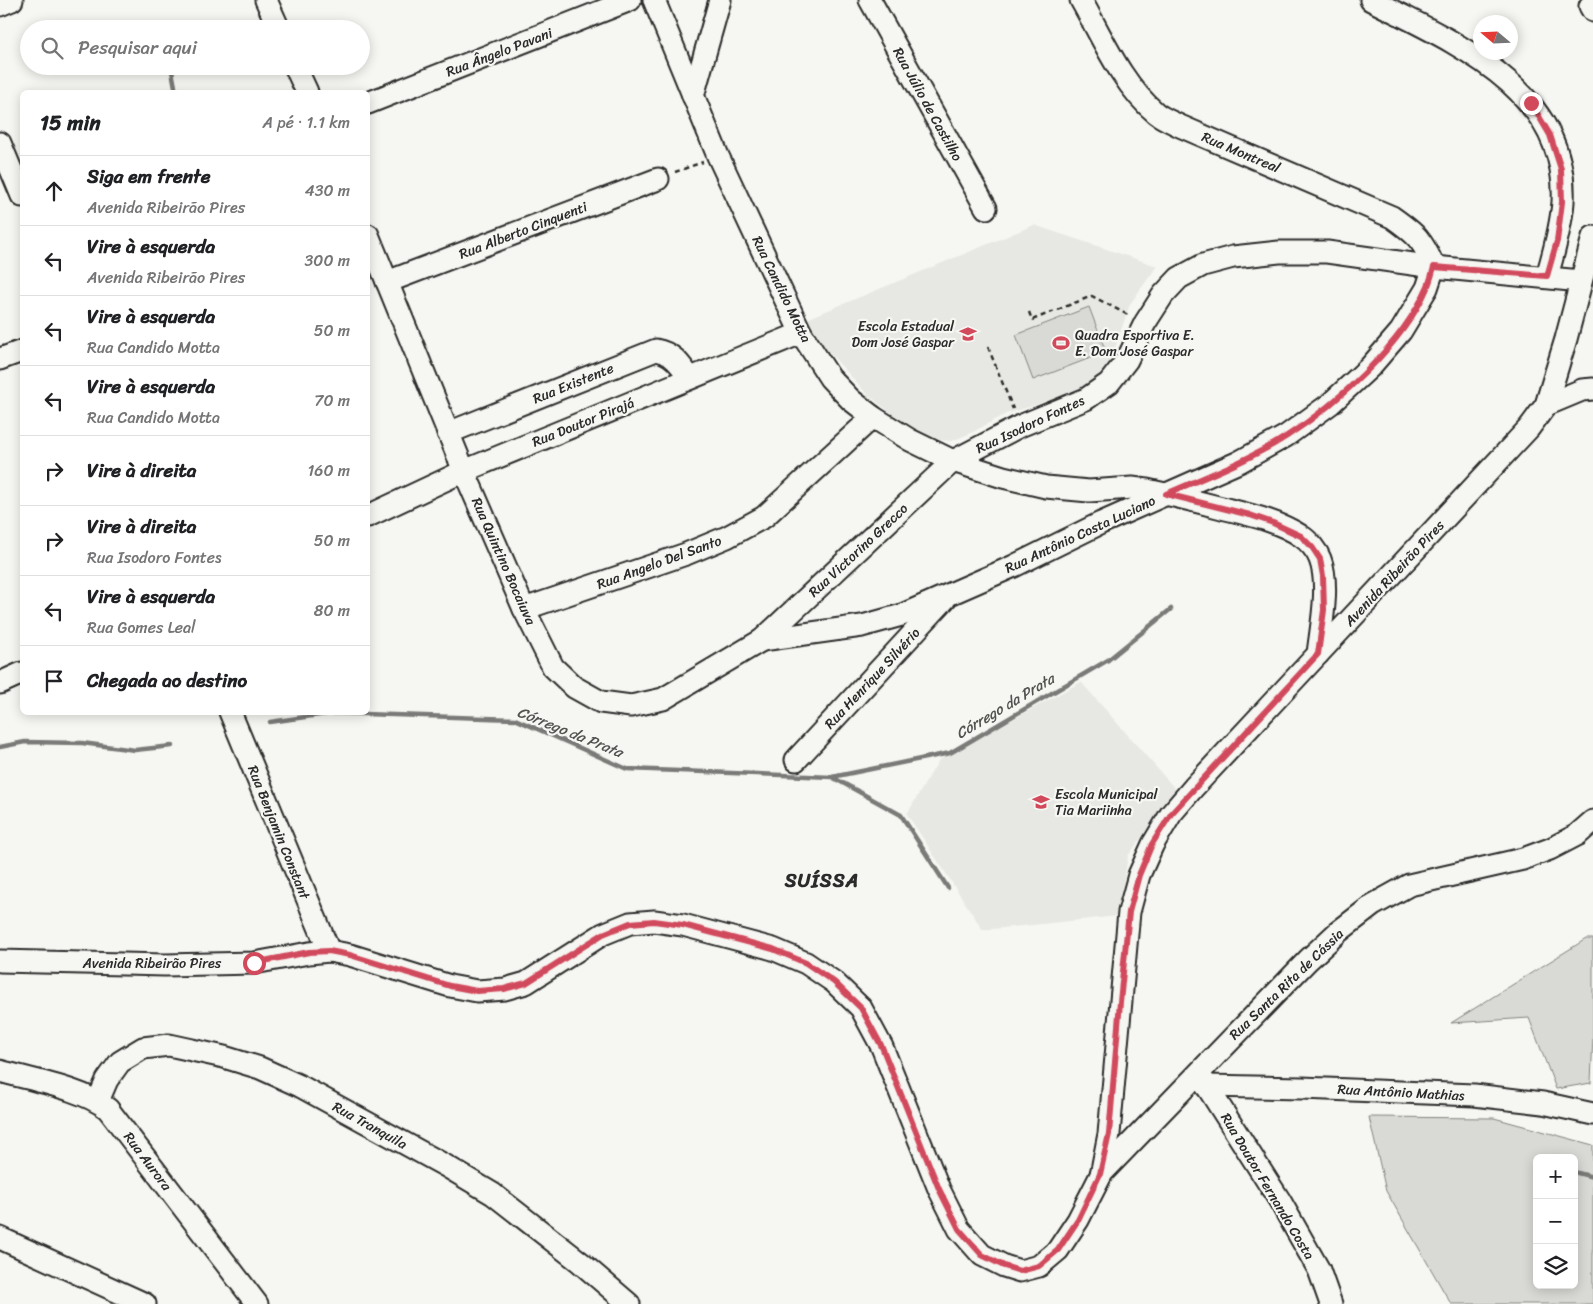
<!DOCTYPE html>
<html lang="pt">
<head>
<meta charset="utf-8">
<style>
  :root { --surface:#fff; --page:#f2f2f2; --text:#202124; --muted:#757577; --line:#e0e0e0 }
  body { margin:0; font-family:Sriracha,sans-serif; background:var(--page); color:var(--text) }
  .controls { position:absolute; right:15px; bottom:15px; display:grid; overflow:hidden; border-radius:8px; box-shadow:0 2px 12px #0003 }
  .controls button { width:45px; height:45px; display:grid; place-items:center; padding:0; border:0; border-bottom:1px solid var(--line); background:var(--surface); color:var(--text); font:25px sans-serif }
  .compass { position:absolute; left:1473px; top:15px; width:45px; height:45px; border-radius:50%; background:var(--surface); box-shadow:0 2px 12px #0003; rotate:289deg }
  .stop { position:absolute; width:15px; height:15px; margin:-11px; border:4px solid #d1495b; border-radius:50%; background:#fff }
  .stop.end { background:#d1495b; border-color:#fff; box-shadow:0 1px 5px #0008 }
  .list { margin:0; padding:0; list-style:none }
  h2 { display:flex; justify-content:space-between; align-items:center; height:65px; margin:0; padding:0 20px; font-size:21px }
  h2 small { font-size:16px; font-weight:400; color:var(--muted) }
  .list li { display:grid; grid-template-columns:32px 1fr auto; gap:15px; align-items:center; box-sizing:border-box; height:70px; padding:0 20px; border-top:1px solid var(--line) }
  .list b { display:block; font-size:19px; white-space:nowrap }
  .list p { margin:0; font-size:16px; white-space:nowrap; color:var(--muted) }
  .list em { font-size:16px; font-style:normal; color:var(--muted) }
  .icon { flex:none; width:28px; height:28px; fill:none; stroke:currentColor; stroke-width:2; stroke-linecap:round; stroke-linejoin:round }
  .map { position:relative; flex:none; width:1593px; height:1304px; overflow:hidden }
  .search { position:absolute; background:var(--surface); box-shadow:0 2px 12px #0003; left:20px; top:20px; width:350px; height:55px; display:flex; align-items:center; gap:12px; box-sizing:border-box; padding:0 18px; border-radius:28px; color:var(--muted); font-size:19px }
  .panel { position:absolute; background:var(--surface); box-shadow:0 2px 12px #0003; left:20px; top:90px; width:350px; height:625px; border-radius:8px }
  .map>svg:first-child { display:block }
  .built { fill:#e7e7e3 }
  .green { fill:#d9d9d5; stroke:#828280; fill-rule:evenodd }
  .lines { fill:none; stroke-linecap:round; stroke-linejoin:round }
  .stream { stroke:#7a7a78; stroke-width:4.5 }
  .minor-casing { stroke:#2b2b2b; stroke-width:25 }
  .path { stroke:#2b2b2b; stroke-width:2.5; stroke-dasharray:5 4; stroke-linecap:butt }
  .minor { stroke:#f6f6f2; stroke-width:21 }
  .route { stroke:#d1495b; stroke-width:6 }
  .labels { text-anchor:middle; stroke-width:4.5; stroke-linejoin:round; paint-order:stroke }
  .street-label { font-size:14px; fill:#2b2b2b; stroke:#f6f6f2 }
  .poi-label { font-size:14px; fill:#2b2b2b; stroke:#f6f6f2; text-anchor:start }
  .water-label { font-size:15px; font-style:italic; fill:#525251; stroke:#f6f6f2 }
  .district-label { font-size:19px; font-weight:bold; letter-spacing:1px; fill:#2b2b2b; stroke:#f6f6f2 }
</style>
</head>
<body>
<div class="map">
<svg width="1593" height="1304" viewBox="0 0 1593 1304">
  <rect width="100%" height="100%" fill="#f6f6f2"/>
  <filter id="ink" filterUnits="userSpaceOnUse"><feTurbulence type="fractalNoise" baseFrequency=".02" numOctaves="2"/><feDisplacementMap in="SourceGraphic" scale="10" xChannelSelector="R" yChannelSelector="G"/><feConvolveMatrix kernelMatrix="1 2 1 2 8 2 1 2 1" color-interpolation-filters="sRGB"/></filter>
  <g filter="url(#ink)">
    <g class="built">
      <polygon points="1034,225 1157,266 1130,304 1112,357 1104,370 1092,382 1061,397 1006,414 971,433 952,441 941,440 925,434 902,422 867,394 826,349 807,319"/>
      <polygon points="1081,682 1176,790 1128,856 1118,916 983,930 907,814 939,760"/>
    </g>
    <g class="green">
      <polygon points="1089,307 1106,352 1033,380 1016,335"/>
      <polygon points="1586,939 1593,939 1593,1035 1591,1083 1556,1089 1529,1018 1451,1023"/>
      <path d="M1369,1117L1494,1118L1593,1145V1304H1451L1386,1191ZM1537,1158H1574V1285H1537Z"/>
    </g>
    <g class="lines">
      <g class="stream">
        <polyline points="171,66 176,92"/>
        <polyline points="270,722 333,713 515,719 627,769 832,777 950,753 1108,660 1171,609"/>
        <polyline points="0,747 25,742 82,743 135,750 172,746"/>
        <polyline points="832,777 901,815 948,888"/>
        <polyline points="1574,1172 1593,1177"/>
      </g>
      <g class="minor-casing">
        <g id="minor">
          <polyline points="266,0 279,29"/>
          <path d="M654,0L718,156L801,333L830,378L851,400L873,417L910,440L953,461L1003,477L1046,487L1089,491L1132,488L1147,490C1171,495 1195,501 1218,507C1246,514 1277,520 1301,536C1309,541 1317,551 1320,559C1330,585 1321,627 1318,654"/>
          <polyline points="870,0 986,208"/>
          <path d="M1371,0C1454,42 1569,90 1563,202C1561,227 1554,252 1547,276"/>
          <polyline points="0,5 12,0"/>
          <polyline points="1590,6 1593,11"/>
          <polyline points="295,66 307,92"/>
          <polyline points="693,96 720,0"/>
          <polyline points="368,103 630,0"/>
          <polyline points="0,143 22,196"/>
          <polyline points="368,235 464,471 524,609 553,667 574,687 601,702 631,706 663,699 762,640 953,461 1020,426 1086,399 1109,383 1127,360 1145,323 1163,295 1179,278 1203,265 1233,257 1279,252 1327,252 1434,267 1581,281"/>
          <polyline points="387,282 658,179"/>
          <polyline points="0,359 22,351"/>
          <polyline points="1546,405 1582,390 1593,389"/>
          <path d="M448,433L656,350C673,353 680,364 690,378"/>
          <polyline points="368,516 464,471 801,333"/>
          <polyline points="524,609 686,554 727,537 764,517 873,417"/>
          <path d="M762,640L862,626L902,615L1014,566L1101,523L1239,462L1286,436L1330,404L1370,367L1401,331L1427,288L1434,267C1422,239 1416,234 1392,217L1180,126C1172,122 1162,118 1156,113C1122,85 1102,37 1081,0"/>
          <polyline points="0,683 22,673"/>
          <polyline points="230,712 329,951"/>
          <polyline points="796,760 945,599"/>
          <polyline points="0,961 165,965 254,963 309,953 329,951 350,955 450,986 477,991 505,989 526,983 603,934 630,923 654,921 683,925 773,949 806,963 834,982 861,1008 882,1047 939,1189 959,1229 982,1255 1004,1266 1020,1271 1039,1266 1058,1250 1078,1220 1101,1175 1109,1134 1129,912 1139,875 1153,844 1171,814 1194,787 1529,428 1546,405 1566,339 1593,237"/>
          <path d="M0,1071C31,1080 84,1089 108,1109L257,1304"/>
          <polyline points="1201,1077 1280,1201 1319,1270 1331,1304"/>
          <polyline points="1206,1086 1302,1088 1474,1095 1543,1103 1593,1114"/>
          <polyline points="98,1101 107,1080 120,1062 143,1048 169,1045 224,1057 260,1068 300,1086 446,1166 493,1194 580,1262 629,1304"/>
          <polyline points="1101,1174 1308,960 1338,932 1373,905 1409,885 1523,859 1550,849 1577,835 1593,821"/>
          <polyline points="0,1238 145,1304"/>
        </g>
      </g>
      <g class="path">
        <polyline points="675,172 703,162"/>
        <polyline points="1029,312 1032,320 1092,296 1128,315"/>
        <polyline points="988,347 1013,409"/>
      </g>
      <use href="#minor" class="minor"/>
    </g>
  </g>
  <g class="lines" filter="url(#ink)">
    <path class="route" d="M254,963L309,952L329,951L350,955L450,986L477,991L504,989L526,983L603,934L630,923L654,921L683,925L773,949L806,963L834,982L861,1008L882,1047L939,1189L959,1229L982,1255L1004,1266L1020,1271L1039,1266L1058,1250L1078,1220L1100,1174L1109,1134L1120,1002L1129,912L1139,875L1152,844L1171,814L1318,654L1324,610L1323,576L1320,559L1312,547L1301,536L1273,523L1250,515L1166,494C1207,476 1250,460 1287,436C1337,404 1403,344 1427,288C1430,282 1432,274 1434,267L1547,276L1557,241L1562,202L1561,169L1550,135L1531,103"/>
  </g>
  <defs>
    <g id="school-bare" transform="scale(1.35)"><path d="M0-5L7-2L0 1L-7-2ZM-4 1L0 2.5L4 1V4Q0 6-4 4Z" fill="#d1495b" stroke="#f6f6f2" stroke-width="2.5" paint-order="stroke"/></g>
    <g id="stadium-bare" transform="scale(1.35)"><path d="M0-5a6.5 5 0 1 0 0 10a6.5 5 0 1 0 0-10ZM-3.5-1.8h7v3.6h-7Z" fill="#d1495b" stroke="#f6f6f2" stroke-width="2.5" paint-order="stroke"/></g>
  </defs>
  <g fill-rule="evenodd">
    <use href="#school-bare" x="968" y="334"/>
    <use href="#stadium-bare" x="1061" y="343"/>
    <use href="#school-bare" x="1041" y="802"/>
  </g>
  <g class="labels">
    <g class="street-label">
      <text transform="translate(499 52) rotate(-21)" y="5">Rua Ângelo Pavani</text>
      <text transform="translate(928 104) rotate(61)" y="5">Rua Júlio de Castilho</text>
      <text transform="translate(1241 152) rotate(23)" y="5">Rua Montreal</text>
      <text transform="translate(523 230) rotate(-21)" y="5">Rua Alberto Cinquenti</text>
      <text transform="translate(782 289) rotate(64)" y="5">Rua Candido Motta</text>
      <text transform="translate(573 383) rotate(-22)" y="5">Rua Existente</text>
      <text transform="translate(583 422) rotate(-22)" y="5">Rua Doutor Pirajá</text>
      <text transform="translate(1030 424) rotate(-25)" y="5">Rua Isodoro Fontes</text>
      <text transform="translate(1080 534) rotate(-25)" y="5">Rua Antônio Costa Luciano</text>
      <text transform="translate(858 550) rotate(-43)" y="5">Rua Victorino Grecco</text>
      <text transform="translate(504 561) rotate(66)" y="5">Rua Quintino Bocaiuva</text>
      <text transform="translate(659 562) rotate(-20)" y="5">Rua Angelo Del Santo</text>
      <text transform="translate(1394 573) rotate(-47)" y="5">Avenida Ribeirão Pires</text>
      <text transform="translate(872 678) rotate(-47)" y="5">Rua Henrique Silvério</text>
      <text transform="translate(279 832) rotate(68)" y="5">Rua Benjamin Constant</text>
      <text x="152" y="968">Avenida Ribeirão Pires</text>
      <text transform="translate(1286 984) rotate(-44)" y="5">Rua Santa Rita de Cássia</text>
      <text transform="translate(1401 1092) rotate(3)" y="5">Rua Antônio Mathias</text>
      <text transform="translate(370 1125) rotate(29)" y="5">Rua Tranquila</text>
      <text transform="translate(148 1161) rotate(53)" y="5">Rua Aurora</text>
      <text transform="translate(1268 1186) rotate(59)" y="5">Rua Doutor Fernando Costa</text>
    </g>
    <g class="poi-label">
      <text x="954" y="331" text-anchor="end">Escola Estadual<tspan x="954" dy="16">Dom José Gaspar</tspan></text>
      <text x="1075" y="340">Quadra Esportiva E.<tspan x="1075" dy="16">E. Dom José Gaspar</tspan></text>
      <text x="1055" y="799">Escola Municipal<tspan x="1055" dy="16">Tia Mariinha</tspan></text>
    </g>
    <g class="water-label">
      <text transform="translate(1005 706) rotate(-31)" y="5">Córrego da Prata</text>
      <text transform="translate(570 732) rotate(22)" y="5">Córrego da Prata</text>
    </g>
    <g class="district-label">
      <text x="822" y="887">SUÍSSA</text>
    </g>
  </g>
</svg>
<div class="controls">
<button>+</button>
<button>−</button>
<button><svg class="icon" aria-label="layers" viewBox="0 0 24 24"><path d="M12 4l9 5-9 5-9-5zM3 14l9 5 9-5"/></svg></button>
</div>
<svg class="compass" viewBox="-18 -18 36 36"><path d="M0-13l5 13h-10z" fill="#e53935"/><path d="M0 13l5-13h-10z" fill="#757577"/></svg>
<div class="stop" style="left:254px;top:963px"></div>
<div class="stop end" style="left:1531px;top:103px"></div>
<div class="search"><svg class="icon" aria-label="search" viewBox="0 0 24 24"><circle cx="10" cy="10" r="6"/><path d="M15 15l6 6"/></svg>Pesquisar aqui</div>
<section class="panel">
<h2>15 min<small>A pé · 1.1 km</small></h2>
<ul class="list">
<li><svg class="icon" aria-label="ahead" viewBox="0 0 24 24"><path d="M12 20V5M6 11l6-6 6 6"/></svg><div><b>Siga em frente</b><p>Avenida Ribeirão Pires</p></div><em>430 m</em></li>
<li><svg class="icon" aria-label="left" viewBox="0 0 24 24"><path d="M17 20v-9H6M10 6l-5 5 5 5"/></svg><div><b>Vire à esquerda</b><p>Avenida Ribeirão Pires</p></div><em>300 m</em></li>
<li><svg class="icon" aria-label="left" viewBox="0 0 24 24"><path d="M17 20v-9H6M10 6l-5 5 5 5"/></svg><div><b>Vire à esquerda</b><p>Rua Candido Motta</p></div><em>50 m</em></li>
<li><svg class="icon" aria-label="left" viewBox="0 0 24 24"><path d="M17 20v-9H6M10 6l-5 5 5 5"/></svg><div><b>Vire à esquerda</b><p>Rua Candido Motta</p></div><em>70 m</em></li>
<li><svg class="icon" aria-label="right" viewBox="0 0 24 24"><path d="M7 20v-9h11M14 6l5 5-5 5"/></svg><div><b>Vire à direita</b></div><em>160 m</em></li>
<li><svg class="icon" aria-label="right" viewBox="0 0 24 24"><path d="M7 20v-9h11M14 6l5 5-5 5"/></svg><div><b>Vire à direita</b><p>Rua Isodoro Fontes</p></div><em>50 m</em></li>
<li><svg class="icon" aria-label="left" viewBox="0 0 24 24"><path d="M17 20v-9H6M10 6l-5 5 5 5"/></svg><div><b>Vire à esquerda</b><p>Rua Gomes Leal</p></div><em>80 m</em></li>
<li><svg class="icon" aria-label="arrive" viewBox="0 0 24 24"><path d="M6 21V4h12l-3 4 3 4H6"/></svg><div><b>Chegada ao destino</b></div></li>
</ul>
</section>
</div>
</body>
</html>
